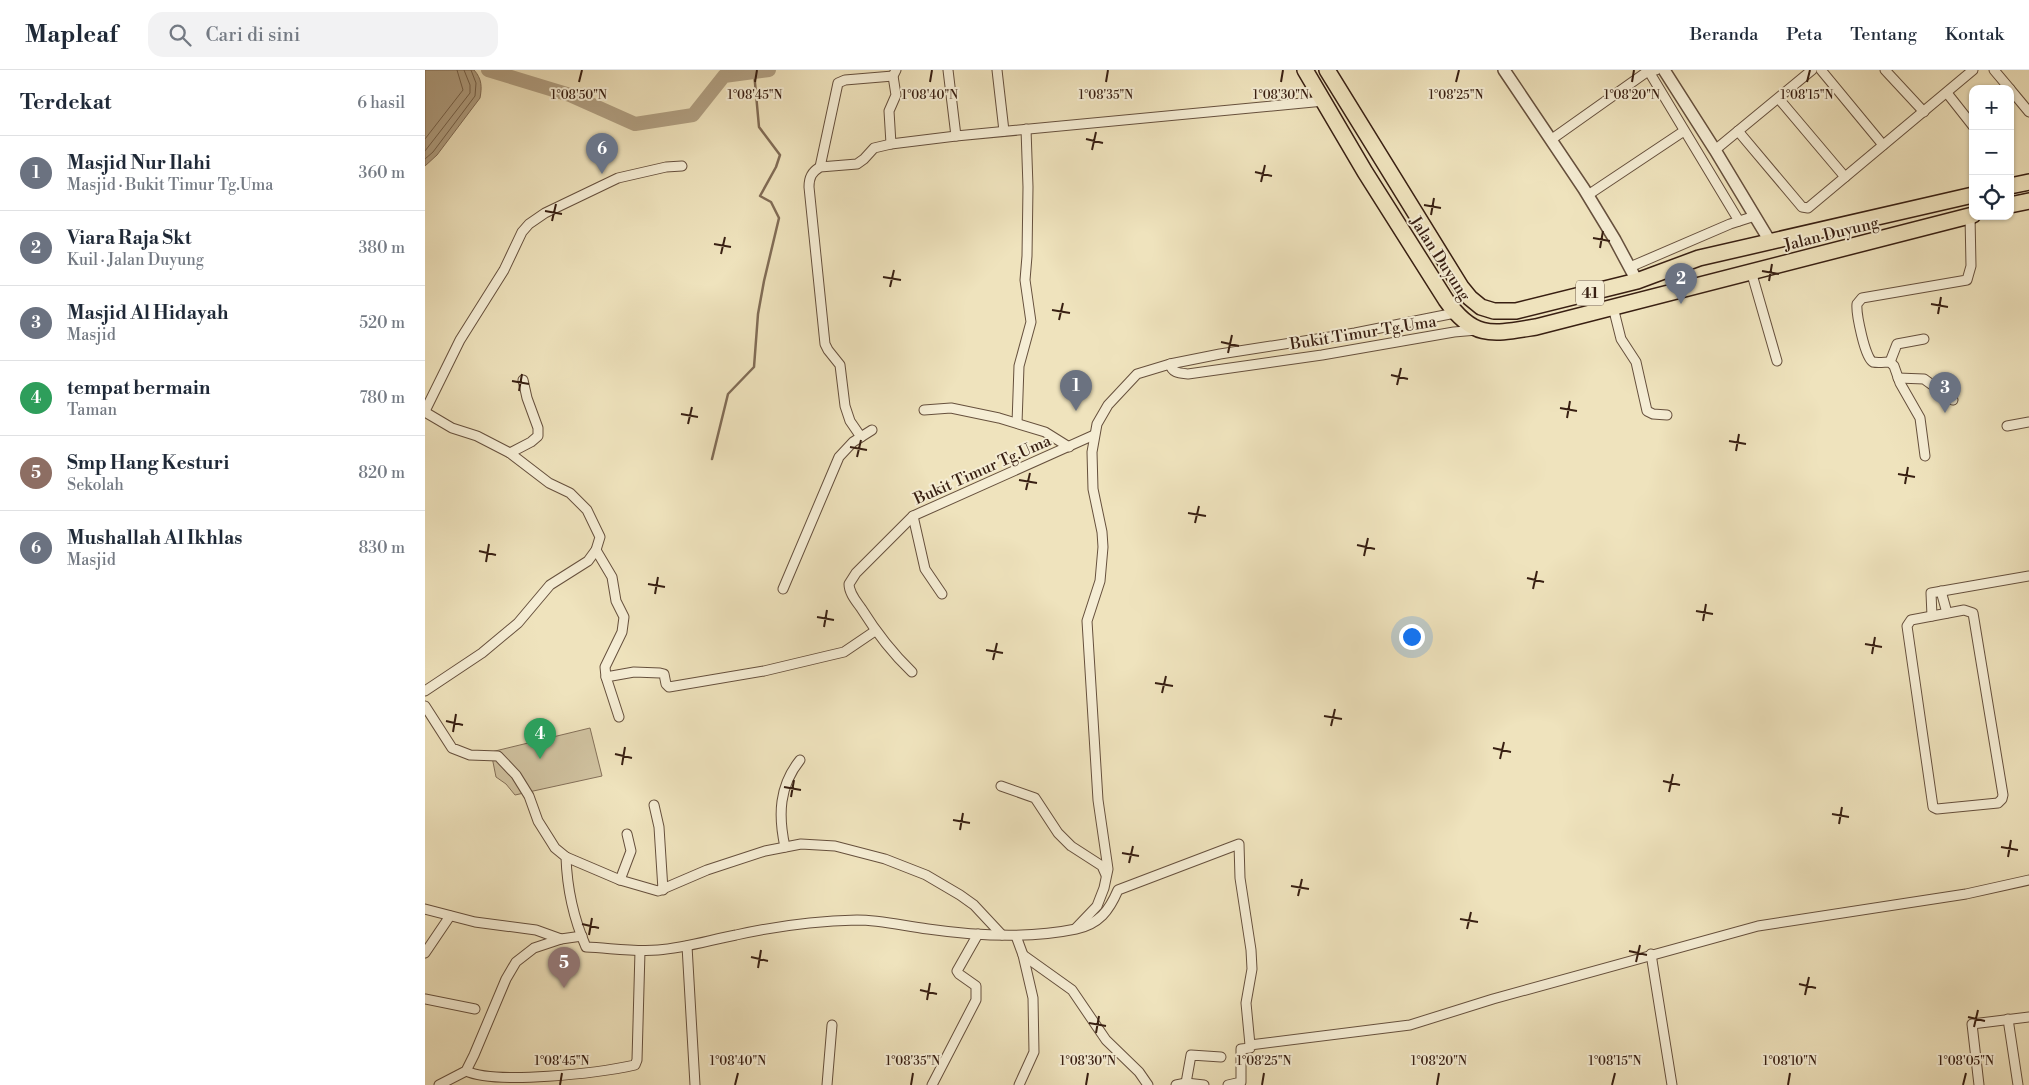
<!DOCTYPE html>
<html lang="id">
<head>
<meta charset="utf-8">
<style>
  :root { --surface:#fff; --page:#f2f2f3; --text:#1f2937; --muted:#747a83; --line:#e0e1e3; --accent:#1a73e8 }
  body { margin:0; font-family:"Libre Bodoni",serif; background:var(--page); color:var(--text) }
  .controls { position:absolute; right:15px; top:15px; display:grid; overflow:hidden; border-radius:10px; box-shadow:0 1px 4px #0004 }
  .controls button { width:45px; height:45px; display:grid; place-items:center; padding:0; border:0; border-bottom:1px solid var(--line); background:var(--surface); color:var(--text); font:25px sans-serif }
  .you { position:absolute; left:986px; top:566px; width:18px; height:18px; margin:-12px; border:4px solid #fff; border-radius:50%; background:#1a73e8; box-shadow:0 0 0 8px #1a73e833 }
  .badge { display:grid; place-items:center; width:32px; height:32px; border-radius:50%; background:var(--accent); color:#fff; font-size:16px; font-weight:700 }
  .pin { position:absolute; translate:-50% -41px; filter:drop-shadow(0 1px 2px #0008) }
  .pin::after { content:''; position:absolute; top:26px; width:18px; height:15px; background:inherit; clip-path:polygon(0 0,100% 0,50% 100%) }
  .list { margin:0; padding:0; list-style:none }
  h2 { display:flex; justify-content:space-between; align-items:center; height:65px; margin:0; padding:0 20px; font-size:21px }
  h2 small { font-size:16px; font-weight:400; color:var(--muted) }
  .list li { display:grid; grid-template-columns:32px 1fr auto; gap:15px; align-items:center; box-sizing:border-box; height:75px; padding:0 20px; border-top:1px solid var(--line) }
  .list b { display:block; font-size:19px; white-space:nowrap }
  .list p { margin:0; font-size:16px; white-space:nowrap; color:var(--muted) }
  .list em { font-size:16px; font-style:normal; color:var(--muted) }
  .icon { flex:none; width:28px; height:28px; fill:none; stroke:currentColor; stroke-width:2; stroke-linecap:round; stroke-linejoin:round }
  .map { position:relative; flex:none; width:1604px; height:1015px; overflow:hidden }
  header { display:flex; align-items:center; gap:30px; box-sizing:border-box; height:70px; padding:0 25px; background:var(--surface); border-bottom:1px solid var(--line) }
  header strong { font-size:24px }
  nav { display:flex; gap:28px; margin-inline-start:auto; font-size:18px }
  .search { width:350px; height:45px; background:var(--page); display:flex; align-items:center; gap:12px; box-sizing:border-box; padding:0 18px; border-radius:15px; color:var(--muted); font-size:19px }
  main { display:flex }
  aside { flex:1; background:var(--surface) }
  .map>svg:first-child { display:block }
  .green { fill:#d0c2a0; stroke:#847059 }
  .water { fill:#b1a083; stroke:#816c56 }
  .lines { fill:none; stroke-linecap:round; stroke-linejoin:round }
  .shore { stroke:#74604a; stroke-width:1 }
  .stream { stroke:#816c56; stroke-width:2.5 }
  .river { stroke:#b1a083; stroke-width:14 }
  .minor-casing { stroke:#66503d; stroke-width:11 }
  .tertiary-casing { stroke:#66503d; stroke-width:14 }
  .trunk-casing { stroke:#381f12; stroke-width:18 }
  .minor { stroke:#f5edd4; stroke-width:9 }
  .tertiary { stroke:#f5edd4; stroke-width:11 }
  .trunk { stroke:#efe3bd; stroke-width:15 }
  .ticks { fill:none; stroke:#381f12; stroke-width:2 }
  .labels { text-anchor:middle; stroke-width:4; stroke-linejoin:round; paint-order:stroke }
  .shield { fill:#f5edd4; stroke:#715d4c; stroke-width:1 }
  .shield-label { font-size:15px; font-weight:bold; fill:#381f12 }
  .street-label { font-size:16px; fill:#381f12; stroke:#f5edd4 }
  .ticks-label { font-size:12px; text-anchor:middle; fill:#381f12; stroke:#f5edd4; stroke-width:4; stroke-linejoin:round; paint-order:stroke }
</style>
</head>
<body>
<header>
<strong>Mapleaf</strong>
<div class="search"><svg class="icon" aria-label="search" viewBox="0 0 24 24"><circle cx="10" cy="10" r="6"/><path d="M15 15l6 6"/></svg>Cari di sini</div>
<nav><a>Beranda</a><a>Peta</a><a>Tentang</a><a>Kontak</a></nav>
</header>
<main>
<aside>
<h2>Terdekat<small>6 hasil</small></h2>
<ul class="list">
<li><span class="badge" style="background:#6b7280">1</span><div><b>Masjid Nur Ilahi</b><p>Masjid · Bukit Timur Tg.Uma</p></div><em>360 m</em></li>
<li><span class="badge" style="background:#6b7280">2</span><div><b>Viara Raja Skt</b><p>Kuil · Jalan Duyung</p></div><em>380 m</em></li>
<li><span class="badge" style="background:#6b7280">3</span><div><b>Masjid Al Hidayah</b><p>Masjid</p></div><em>520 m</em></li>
<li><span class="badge" style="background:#2e9e5b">4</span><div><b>tempat bermain</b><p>Taman</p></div><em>780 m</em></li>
<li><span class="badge" style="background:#8d6e63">5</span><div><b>Smp Hang Kesturi</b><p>Sekolah</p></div><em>820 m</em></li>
<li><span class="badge" style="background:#6b7280">6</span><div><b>Mushallah Al Ikhlas</b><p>Masjid</p></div><em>830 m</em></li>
</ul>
</aside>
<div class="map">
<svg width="1604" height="1015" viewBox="0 0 1604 1015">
  <rect width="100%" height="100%" fill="#efe3bd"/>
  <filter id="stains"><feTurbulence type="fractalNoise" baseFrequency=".004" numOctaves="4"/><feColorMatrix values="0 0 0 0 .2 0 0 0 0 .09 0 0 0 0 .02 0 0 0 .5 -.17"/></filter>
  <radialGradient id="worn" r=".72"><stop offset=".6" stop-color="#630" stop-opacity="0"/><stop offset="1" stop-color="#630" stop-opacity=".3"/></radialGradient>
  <polygon class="green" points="165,658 177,706 90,725 81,714 71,707 66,682"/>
  <path class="water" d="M0,0H49C57,9 57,17 55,28L12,85L0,96Z"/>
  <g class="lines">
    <g class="shore">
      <polyline points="0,69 38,20 32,0"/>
      <polyline points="0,81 45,23 45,15 39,0"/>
      <polyline points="0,89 8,82 50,26 51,13 46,0"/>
    </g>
    <polyline class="stream" points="287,389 303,324 329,297 333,244 339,211 354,148 346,132 335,126 351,97 355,85 334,57 329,2"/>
    <polyline class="river" points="63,0 145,25 210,54 268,45 299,6 344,0"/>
    <g class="minor-casing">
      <g id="minor">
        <polyline points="523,0 531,66"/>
        <polyline points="572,0 579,61"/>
        <polyline points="1223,0 1314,151"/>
        <polyline points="1396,0 1458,75"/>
        <polyline points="1460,0 1499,42"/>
        <polyline points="1569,0 1585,19"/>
        <polyline points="1585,19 1604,42"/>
        <polyline points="1522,23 1548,56"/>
        <polyline points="1354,29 1420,107"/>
        <polyline points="1313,61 1377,137 1383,138 1548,0"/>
        <polyline points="1127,69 1223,1 1231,0"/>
        <polyline points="466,74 464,41 471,25 468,6 471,0"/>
        <polyline points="1290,80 1387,0"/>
        <polyline points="395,97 413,13 420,10 468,6"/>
        <polyline points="1163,125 1259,61"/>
        <polyline points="1205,197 1305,154 1330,146"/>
        <polyline points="1326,201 1352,291"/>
        <polyline points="1188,237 1196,269 1211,292 1222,341 1228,344 1242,345"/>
        <polyline points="1465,292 1472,274 1499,269"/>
        <path d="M745,294C747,303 754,303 763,304L897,285L1029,262L1052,260"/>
        <polyline points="1473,308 1499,309 1528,330"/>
        <polyline points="499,340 526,338 574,348 620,362 644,377"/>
        <polyline points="0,341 35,270 79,200 97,162 104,154 120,143 193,108 241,97 257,96"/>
        <polyline points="0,342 27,358 52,366 85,383 124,413 145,423 162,440 175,467 171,480 163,491 125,515 93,553 57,583 0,621"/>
        <polyline points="592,353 594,296 606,252 600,210 602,186 603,117 601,59"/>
        <polyline points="1582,356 1604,352"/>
        <path d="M436,367L425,351L420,336L415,295L403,280L400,274L384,117C384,107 387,102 395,97L432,94L439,89L449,78L466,74L531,66L899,31"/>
        <polyline points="85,383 106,372 113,366 113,358 102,328 98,310"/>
        <path d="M1500,386L1495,348L1475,313L1469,296L1465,292C1460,292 1453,293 1448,292C1440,289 1431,243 1432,234L1437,228L1542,210L1546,196L1545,146"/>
        <polyline points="488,446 500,499 517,524"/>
        <polyline points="171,480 187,507 191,531 199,547 197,562 180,597 181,607"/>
        <polyline points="358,519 414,387 428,372 447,360"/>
        <polyline points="1516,521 1522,543"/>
        <polygon points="1539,540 1548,543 1578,725 1577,729 1573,733 1512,739 1508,737 1482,556 1486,550"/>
        <polyline points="1507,546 1506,523 1604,506"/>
        <path d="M487,602C466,582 451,562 436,538C431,531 424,523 424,514L431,503L488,446L669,365"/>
        <path d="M0,636L27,678L45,685L73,686L91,705L104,726L113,751L125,770L130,778L141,787C142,819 148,847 161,877C185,878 209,882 233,880C260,878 285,870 311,865C351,856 391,851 432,850C456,850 479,856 503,859C552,866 603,869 651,859C674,854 684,841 693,820L814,774L815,808L826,880L827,899L821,933L825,975"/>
        <polyline points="194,647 181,607 209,602 235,603 239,604 241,614 244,617 339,601 402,586 419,582 450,561"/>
        <polyline points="576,716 610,728 633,763 646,776 677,796 681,805"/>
        <polyline points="229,735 234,757 238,820"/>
        <path d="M360,777C353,745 354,716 375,690"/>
        <polyline points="141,787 195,810 233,821 282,800 340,781 376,774 410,776 460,789 501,805 535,825 549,835 577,865"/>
        <polyline points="195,810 206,781 202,764"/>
        <polyline points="0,839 50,852 111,860 136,869 157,866"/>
        <polyline points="651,858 672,836 679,818 683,799 673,730 662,551 675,511 678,477 677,462 668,419 667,382 672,354 683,335 712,304 745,294 795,284 930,263 1030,243"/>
        <polyline points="591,866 598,885 608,928 609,982 594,1015"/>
        <polyline points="262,876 270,1015"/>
        <polyline points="0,883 25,846"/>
        <polyline points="1226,884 1247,1015"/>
        <polyline points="598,885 647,920 681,970 714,1002 723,1015"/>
        <polyline points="0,929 50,939"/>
        <polyline points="1583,949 1593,1015"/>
        <path d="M41,1001C71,1015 174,1003 210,995L212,990L215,881"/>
        <polyline points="761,1013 766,985 796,987"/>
        <polyline points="14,1015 41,1001 49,985 81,909 91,892 109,878 136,869"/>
        <polyline points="402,1015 407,955"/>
        <polyline points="507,1015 551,930 551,916 534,904 532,901 553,864"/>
        <polyline points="751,1015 761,1013 779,1015"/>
        <polyline points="803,1015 816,1012 816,979 825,978 825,975 985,955 1068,929 1333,856 1541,824 1604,810"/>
        <polyline points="1554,1015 1547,954 1604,947"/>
      </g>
    </g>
    <g class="tertiary-casing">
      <g id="tertiary">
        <polyline points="1079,0 1159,119 1190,170 1212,211"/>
        <polyline points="1239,0 1290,80 1346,173"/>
      </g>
    </g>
    <g class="trunk-casing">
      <g id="trunk">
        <path d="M880,0L940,102L1021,230C1049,270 1068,264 1111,257L1548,145"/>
        <polyline points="902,0 1036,217 1045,228 1056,237 1069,241 1091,241 1212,211 1274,188 1548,125"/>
        <polyline points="1585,116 1604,112"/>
        <polyline points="1585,135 1604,131"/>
      </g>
    </g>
    <use href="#minor" class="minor"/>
    <use href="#tertiary" class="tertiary"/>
    <use href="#trunk" class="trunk"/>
  </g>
  <path class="ticks" d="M154,12L157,0M330,12L332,0M505,12L507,0M681,12L683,0M856,12L858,0M1031,12L1034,0M1207,12L1209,0M1382,12L1385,0M661,69L678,73M667,80L671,62M830,102L847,106M836,112L840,95M999,135L1016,138M120,141L137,144M1006,145L1009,128M127,151L131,134M1168,168L1185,171M289,174L306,177M1175,178L1178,161M296,184L300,167M1337,201L1354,204M458,207L476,210M1344,211L1347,194M465,217L469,200M1506,234L1523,237M627,240L645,243M1513,244L1516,227M634,250L638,233M796,272L814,276M803,283L807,265M966,305L983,309M87,311L104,314M972,315L976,298M94,321L97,304M1135,338L1152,341M256,344L273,347M1142,348L1145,331M263,354L267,337M1304,371L1321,374M425,377L442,380M1311,381L1314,364M432,387L436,370M1473,404L1490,407M594,410L612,413M1480,414L1483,397M601,420L605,403M763,443L781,446M770,453L774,436M932,475L950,479M54,481L71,485M939,486L943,468M61,492L64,474M1102,508L1119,512M223,514L240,517M1108,519L1112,501M230,524L233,507M1271,541L1288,544M392,547L409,550M1278,551L1281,534M399,557L402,540M1440,574L1457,577M561,580L578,583M1447,584L1450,567M568,590L572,573M730,613L748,616M737,623L741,606M899,646L917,649M21,651L38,655M906,656L910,639M28,662L31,644M1068,678L1086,682M190,684L207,688M1075,689L1079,672M197,695L200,677M1238,711L1255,715M359,717L376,720M1244,722L1248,704M366,727L369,710M1407,744L1424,747M528,750L545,753M1414,754L1417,737M535,760L538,743M1576,777L1593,780M697,783L714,786M1583,787L1586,770M704,793L708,776M866,816L884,819M873,826L877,809M1035,849L1053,852M157,854L174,858M1042,859L1046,842M164,865L167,848M1204,881L1222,885M326,887L343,891M1211,892L1215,875M333,898L336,880M1374,914L1391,918M495,920L512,924M1380,925L1384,907M502,930L505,913M1543,947L1560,951M664,953L681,956M1549,957L1553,940M671,963L674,946M135,1015L137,1003M310,1015L313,1003M486,1015L488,1003M661,1015L663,1003M837,1015L839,1003M1012,1015L1014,1003M1187,1015L1190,1003M1363,1015L1365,1003M1538,1015L1541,1003"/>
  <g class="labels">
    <rect class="shield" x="1151" y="210.5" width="28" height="25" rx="4"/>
    <g class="shield-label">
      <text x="1165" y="228">41</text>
    </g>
    <g class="street-label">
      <text transform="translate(1406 163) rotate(-14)" y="6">Jalan Duyung</text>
      <text transform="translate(1016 188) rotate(57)" y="6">Jalan Duyung</text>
      <text transform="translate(938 262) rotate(-9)" y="6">Bukit Timur Tg.Uma</text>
      <text transform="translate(557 399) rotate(-24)" y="6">Bukit Timur Tg.Uma</text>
    </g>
  </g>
  <g class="ticks-label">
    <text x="154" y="29">1°08'50"N</text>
    <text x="330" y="29">1°08'45"N</text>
    <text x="505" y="29">1°08'40"N</text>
    <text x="681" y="29">1°08'35"N</text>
    <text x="856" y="29">1°08'30"N</text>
    <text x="1031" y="29">1°08'25"N</text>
    <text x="1207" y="29">1°08'20"N</text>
    <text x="1382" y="29">1°08'15"N</text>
    <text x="137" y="995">1°08'45"N</text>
    <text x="313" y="995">1°08'40"N</text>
    <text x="488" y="995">1°08'35"N</text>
    <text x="663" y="995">1°08'30"N</text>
    <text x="839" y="995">1°08'25"N</text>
    <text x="1014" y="995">1°08'20"N</text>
    <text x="1190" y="995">1°08'15"N</text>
    <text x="1365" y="995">1°08'10"N</text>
    <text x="1541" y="995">1°08'05"N</text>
  </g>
  <rect width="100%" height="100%" filter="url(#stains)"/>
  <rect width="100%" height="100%" fill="url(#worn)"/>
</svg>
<div class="controls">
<button>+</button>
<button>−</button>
<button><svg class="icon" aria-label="locate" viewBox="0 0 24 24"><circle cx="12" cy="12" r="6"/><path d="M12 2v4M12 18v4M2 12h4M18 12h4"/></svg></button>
</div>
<div class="you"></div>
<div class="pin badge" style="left:651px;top:341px;background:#6b7280">1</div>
<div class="pin badge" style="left:1256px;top:234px;background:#6b7280">2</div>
<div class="pin badge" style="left:1520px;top:343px;background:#6b7280">3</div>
<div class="pin badge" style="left:115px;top:689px;background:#2e9e5b">4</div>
<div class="pin badge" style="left:139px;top:918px;background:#8d6e63">5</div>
<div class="pin badge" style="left:177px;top:104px;background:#6b7280">6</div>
</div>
</main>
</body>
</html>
